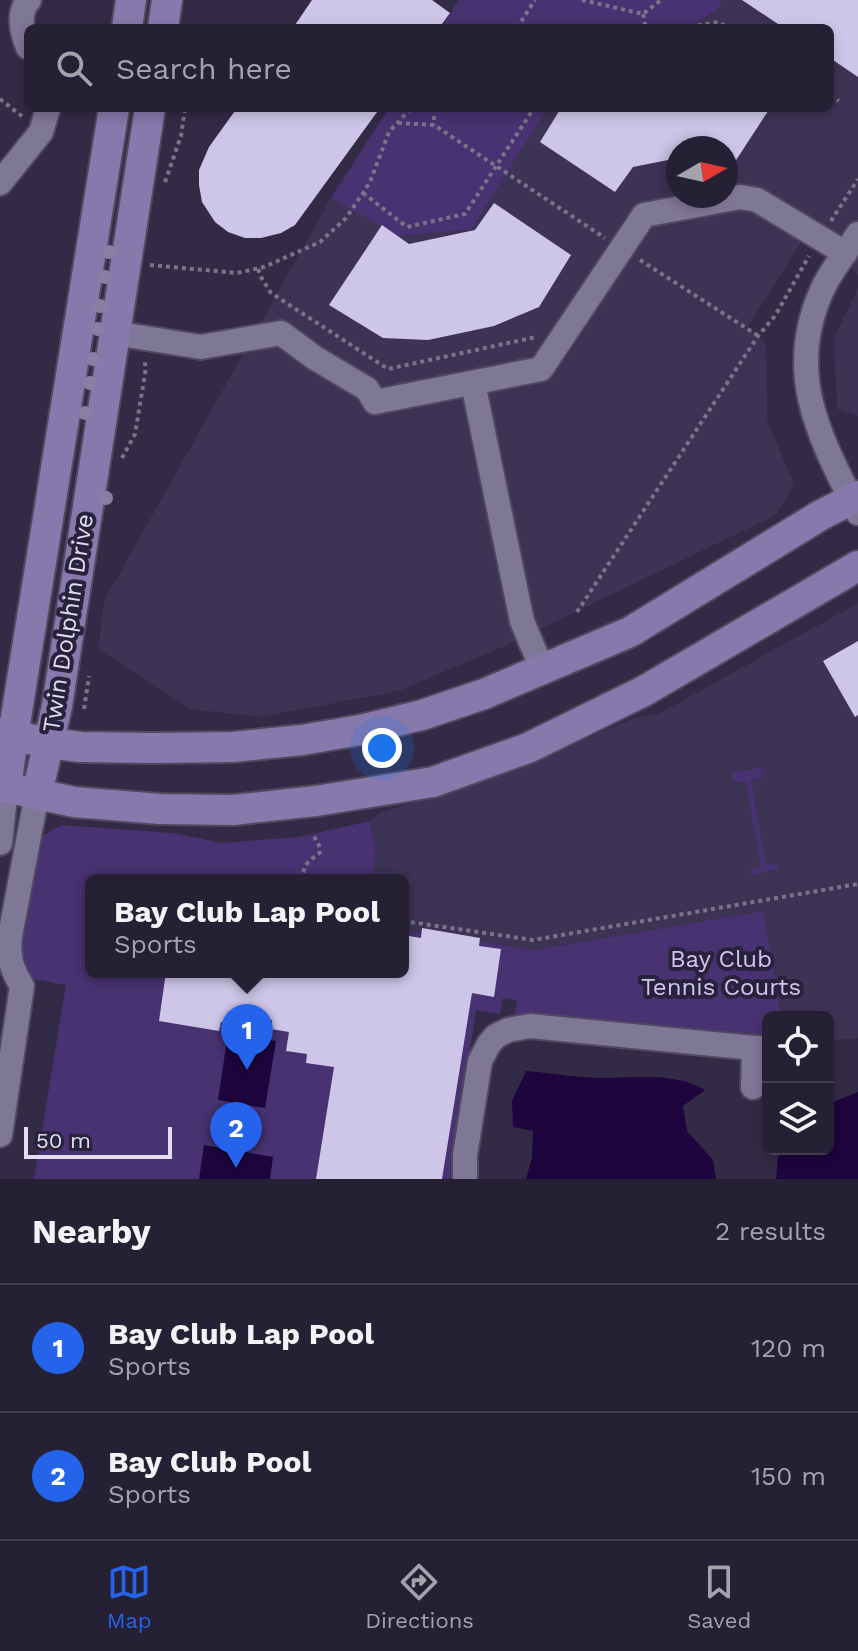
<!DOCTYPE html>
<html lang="en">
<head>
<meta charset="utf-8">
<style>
  :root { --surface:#262034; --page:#322d40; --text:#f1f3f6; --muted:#a4a3ac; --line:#423e4f; --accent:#2563eb }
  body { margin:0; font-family:"Work Sans",sans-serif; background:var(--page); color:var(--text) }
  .controls { position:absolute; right:24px; bottom:24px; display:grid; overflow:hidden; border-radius:12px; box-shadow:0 4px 12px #0003 }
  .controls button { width:72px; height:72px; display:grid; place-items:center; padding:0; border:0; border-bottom:2px solid var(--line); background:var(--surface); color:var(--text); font:40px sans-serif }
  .compass { position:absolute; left:666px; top:136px; width:72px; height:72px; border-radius:50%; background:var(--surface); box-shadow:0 4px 12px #0003; rotate:81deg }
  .scale { position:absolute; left:24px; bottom:20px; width:148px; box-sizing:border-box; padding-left:8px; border:4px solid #e2def0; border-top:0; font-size:22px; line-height:28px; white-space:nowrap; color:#e2def0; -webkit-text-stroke:6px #29223c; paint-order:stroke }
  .you { position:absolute; left:382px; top:748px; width:28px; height:28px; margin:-20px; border:6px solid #fff; border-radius:50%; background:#1a73e8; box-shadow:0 0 0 12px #1a73e833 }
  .badge { display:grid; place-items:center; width:52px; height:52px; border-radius:50%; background:var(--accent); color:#fff; font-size:26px; font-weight:700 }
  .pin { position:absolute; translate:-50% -66px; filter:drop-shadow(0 2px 4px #0008) }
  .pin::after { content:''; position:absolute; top:42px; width:28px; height:24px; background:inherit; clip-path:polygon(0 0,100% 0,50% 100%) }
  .popup { position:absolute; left:85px; top:874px; width:324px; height:104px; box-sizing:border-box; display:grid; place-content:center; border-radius:12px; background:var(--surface); filter:drop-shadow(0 2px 6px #0005); font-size:26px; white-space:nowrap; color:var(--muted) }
  .popup b { font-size:30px; color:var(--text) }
  .popup::after { content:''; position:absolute; left:50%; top:100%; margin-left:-16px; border:16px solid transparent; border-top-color:var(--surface) }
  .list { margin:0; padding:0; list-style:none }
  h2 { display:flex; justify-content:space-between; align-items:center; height:104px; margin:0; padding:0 32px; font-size:34px }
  h2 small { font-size:26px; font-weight:400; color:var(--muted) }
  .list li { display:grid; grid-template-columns:52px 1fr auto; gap:24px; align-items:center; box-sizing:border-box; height:128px; padding:0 32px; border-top:2px solid var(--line) }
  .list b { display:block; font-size:30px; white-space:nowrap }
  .list p { margin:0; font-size:26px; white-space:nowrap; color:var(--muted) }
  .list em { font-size:26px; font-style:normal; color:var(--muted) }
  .icon { flex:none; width:44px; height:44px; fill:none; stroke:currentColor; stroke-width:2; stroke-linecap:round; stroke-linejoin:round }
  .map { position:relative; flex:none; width:858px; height:1179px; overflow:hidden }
  .search { position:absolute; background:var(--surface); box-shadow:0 4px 12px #0003; left:24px; right:24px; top:24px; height:88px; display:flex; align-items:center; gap:20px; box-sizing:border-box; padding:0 28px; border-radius:12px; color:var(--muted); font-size:30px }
  .sheet { height:360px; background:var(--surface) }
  nav { display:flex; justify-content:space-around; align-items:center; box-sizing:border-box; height:112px; border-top:2px solid var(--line); background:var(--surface); font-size:22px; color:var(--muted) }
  nav a { display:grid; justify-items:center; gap:4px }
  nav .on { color:var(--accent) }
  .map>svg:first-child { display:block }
  .built { fill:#3d3355; fill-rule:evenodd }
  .green { fill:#483271 }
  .water { fill:#1e053d }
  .building { fill:#cec6e8 }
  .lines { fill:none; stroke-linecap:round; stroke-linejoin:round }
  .minor-casing { stroke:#4f485f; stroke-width:28 }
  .major-casing { stroke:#4f485f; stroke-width:34 }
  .path { stroke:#7a748b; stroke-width:4; stroke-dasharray:4 4; stroke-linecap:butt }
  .minor { stroke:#7f7796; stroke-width:24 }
  .major { stroke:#8779ac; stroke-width:30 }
  .tree { fill:#897fa4 }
  .labels { text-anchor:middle; stroke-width:8; stroke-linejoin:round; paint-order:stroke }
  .street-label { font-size:24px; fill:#e2def0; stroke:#29223c }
  .park-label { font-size:24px; fill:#cfc4f0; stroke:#29223c }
</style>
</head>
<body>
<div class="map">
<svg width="858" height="1179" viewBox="0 0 858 1179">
  <rect width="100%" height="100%" fill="#332b46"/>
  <g class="built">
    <path d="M723,0H858V276L816,218L748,327L766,344L767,420L794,484L776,515L507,645L398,691L260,717L190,709L98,648L104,601L331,198L398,235L471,228L548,108H830V28H687L716,12ZM678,148H726V196H678Z"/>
    <polygon points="858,288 858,416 837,409 834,338"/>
    <polygon points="858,603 858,1038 828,1040 828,1017 782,1017 763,911 535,950 403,930 403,880 372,880 376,851 370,821 379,813 500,776 634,718 660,713"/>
  </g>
  <g class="green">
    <polygon points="459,0 723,0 716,11 687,28 441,28"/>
    <polygon points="389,108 548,108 471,229 398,236 331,198"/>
    <polygon points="760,768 763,769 764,776 751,780 766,865 777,864 779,869 752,875 750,874 750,869 761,866 746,781 734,782 732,776 734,772"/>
    <polygon points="370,821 376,851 372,880 91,880 91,972 403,972 403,930 535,950 763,911 782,1017 768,1017 768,1038 600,1029 515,1015 517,1000 503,998 500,1014 476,1010 450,1179 34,1179 66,985 34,979 19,958 35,840 61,825 172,833 222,843 299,837"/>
  </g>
  <g class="water">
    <polygon points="228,1033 276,1041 265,1108 218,1100"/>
    <path d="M526,1071C545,1072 563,1076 582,1077C622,1081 670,1069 705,1090L683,1106L687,1131L713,1160L716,1179H526L532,1158L533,1131L513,1127L512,1101Z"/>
    <polygon points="858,1092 858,1179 776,1179 778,1157 785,1149 828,1149 828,1104"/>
    <polygon points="204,1145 273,1157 270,1179 199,1179"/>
  </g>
  <g class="building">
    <polygon points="312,0 432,0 450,13 439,28 293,28"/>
    <polygon points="742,0 858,0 858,77 830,58 830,28 784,28"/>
    <polygon points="237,108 380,108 295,225 281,233 261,238 245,238 228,232 215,222 202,202 199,185 199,170 209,147"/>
    <polygon points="561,108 770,108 729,171 726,169 726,148 678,148 678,158 633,167 615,192 540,142"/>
    <polygon points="494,203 571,255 539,307 494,326 428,340 383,338 329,305 382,225 409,244 475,230"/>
    <polygon points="858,641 858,715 855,717 823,661"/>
    <polygon points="422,928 480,938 479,946 501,949 494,997 472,993 442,1179 316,1179 334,1067 306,1063 307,1054 286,1051 289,1032 271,1029 272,1020 239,1015 238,1025 221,1022 219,1031 159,1021 166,972 403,972 403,935 421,938"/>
  </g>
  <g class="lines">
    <g class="minor-casing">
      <g id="minor">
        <path d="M28,47C22,33 17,12 29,0"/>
        <polyline points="0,183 41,132 48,108"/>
        <path d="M858,234C847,251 833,268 824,286C783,371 819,436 858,513"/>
        <polyline points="114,333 201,347 281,333 315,358 367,389 375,402 541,369 644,215 740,197 757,200 845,253"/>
        <polyline points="473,383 522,621 542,669"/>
        <polyline points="0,843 6,788"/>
        <polyline points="753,1087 754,1048"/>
        <path d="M0,1135L22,986C11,969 8,956 10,936L37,794"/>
        <polyline points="465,1179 465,1155 480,1061 489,1044 496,1036 508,1030 530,1026 754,1048 768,1048"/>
      </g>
    </g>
    <g class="major-casing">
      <g id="major">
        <polyline points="127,28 131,0"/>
        <polyline points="163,28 167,0"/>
        <polyline points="0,733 49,743 80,747 154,748 233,747 302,740 360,730 422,715 484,694 630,632 821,515 858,496"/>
        <polyline points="0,786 74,802 160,809 233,810 316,801 433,782 528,748 644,691 858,566"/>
        <polyline points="6,788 13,736 114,108"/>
        <polyline points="37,794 57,706 150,108"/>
      </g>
    </g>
    <g class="path">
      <polyline points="582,0 643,14 661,0"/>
      <polyline points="643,14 646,28"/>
      <polyline points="517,28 535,0"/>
      <polyline points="682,28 719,22 728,28"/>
      <polyline points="830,96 839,101"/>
      <polyline points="0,99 23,117"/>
      <polyline points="434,108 434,125"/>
      <polyline points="398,123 434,125 605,238"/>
      <polyline points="165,182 181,136 185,108"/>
      <polyline points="363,193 407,227 465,214 534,108"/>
      <polyline points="831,221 858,179"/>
      <polyline points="640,260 757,335"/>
      <polyline points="150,265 237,273 264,267 320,242 346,218 363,193 370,182 389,132 411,108"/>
      <polyline points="258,269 261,277 271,293 388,369 536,337"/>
      <polyline points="122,458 135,434 146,368 144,359"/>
      <polyline points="577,612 758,336 775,316 809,256"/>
      <polyline points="84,709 89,676"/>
      <path d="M301,880C301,879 305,866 306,865C316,851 328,858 313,835"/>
      <polyline points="403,921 533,940 858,884"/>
    </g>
    <use href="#minor" class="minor"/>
    <use href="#major" class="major"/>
  </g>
  <g class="tree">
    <circle cx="109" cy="252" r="7"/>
    <circle cx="105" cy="277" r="7"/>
    <circle cx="100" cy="306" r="7"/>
    <circle cx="98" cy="329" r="7"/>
    <circle cx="93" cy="359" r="7"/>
    <circle cx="90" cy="383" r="7"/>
    <circle cx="85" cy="413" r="7"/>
    <circle cx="106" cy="498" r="7"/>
  </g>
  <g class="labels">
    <g class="street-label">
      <text transform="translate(68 623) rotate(-81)" y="8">Twin Dolphin Drive</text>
    </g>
    <g class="park-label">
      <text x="721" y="967">Bay Club<tspan x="721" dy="28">Tennis Courts</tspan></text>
    </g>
  </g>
</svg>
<div class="controls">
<button><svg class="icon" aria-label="locate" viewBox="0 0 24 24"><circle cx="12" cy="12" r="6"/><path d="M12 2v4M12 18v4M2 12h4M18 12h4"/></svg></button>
<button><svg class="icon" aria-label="layers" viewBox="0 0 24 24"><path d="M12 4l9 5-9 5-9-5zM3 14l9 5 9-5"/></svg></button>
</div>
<svg class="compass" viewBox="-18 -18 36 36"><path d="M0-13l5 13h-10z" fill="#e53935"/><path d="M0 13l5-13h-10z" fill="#a4a3ac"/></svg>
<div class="scale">50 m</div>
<div class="you"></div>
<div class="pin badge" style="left:247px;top:1070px">1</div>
<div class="popup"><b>Bay Club Lap Pool</b>Sports</div>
<div class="pin badge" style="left:236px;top:1168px">2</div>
<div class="search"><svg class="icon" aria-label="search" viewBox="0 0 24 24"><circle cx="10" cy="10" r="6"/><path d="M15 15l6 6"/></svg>Search here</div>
</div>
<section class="sheet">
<h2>Nearby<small>2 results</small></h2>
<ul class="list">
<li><span class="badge">1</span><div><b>Bay Club Lap Pool</b><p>Sports</p></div><em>120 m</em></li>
<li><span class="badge">2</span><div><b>Bay Club Pool</b><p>Sports</p></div><em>150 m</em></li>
</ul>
</section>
<nav>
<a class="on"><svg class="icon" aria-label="map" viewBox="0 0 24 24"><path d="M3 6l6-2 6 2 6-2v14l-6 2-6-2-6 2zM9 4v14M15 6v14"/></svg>Map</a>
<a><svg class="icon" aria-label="directions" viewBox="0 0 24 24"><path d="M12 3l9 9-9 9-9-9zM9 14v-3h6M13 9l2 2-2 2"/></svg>Directions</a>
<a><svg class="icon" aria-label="saved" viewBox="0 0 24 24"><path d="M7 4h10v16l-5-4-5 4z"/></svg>Saved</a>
</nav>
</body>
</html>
